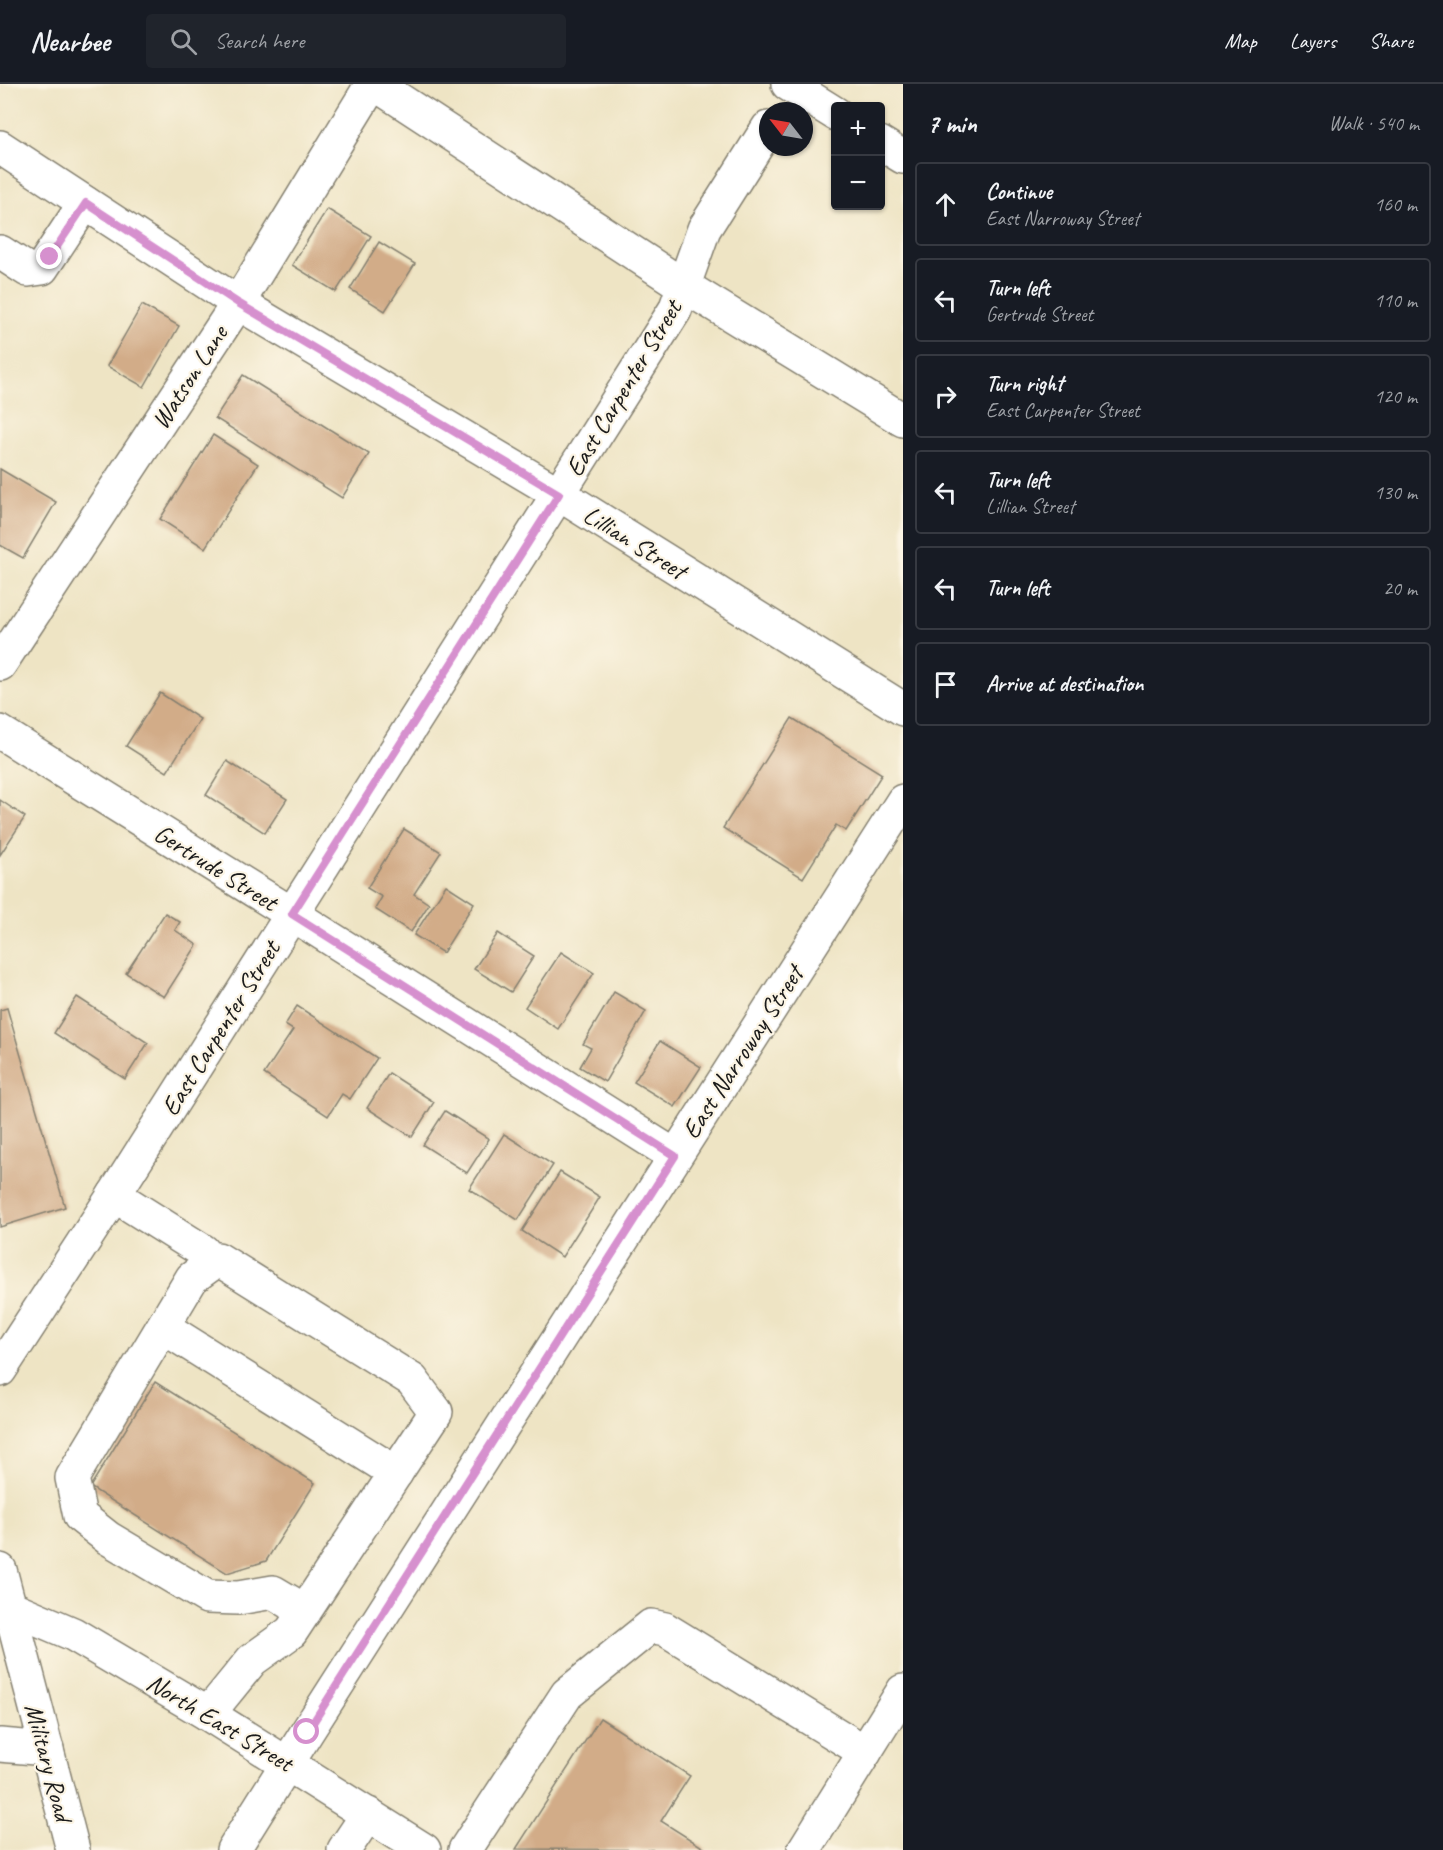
<!DOCTYPE html>
<html lang="en">
<head>
<meta charset="utf-8">
<style>
  :root { --surface:#171b24; --page:#20242c; --text:#f1f3f6; --muted:#9ea1a6; --line:#363941 }
  body { margin:0; font-family:Caveat,sans-serif; background:var(--page); color:var(--text) }
  .controls { position:absolute; right:18px; top:18px; display:grid; overflow:hidden; border-radius:6px; box-shadow:0 2px 4px #0004 }
  .controls button { width:54px; height:54px; display:grid; place-items:center; padding:0; border:0; border-bottom:2px solid var(--line); background:var(--surface); color:var(--text); font:30px sans-serif }
  .compass { position:absolute; left:759px; top:18px; width:54px; height:54px; border-radius:50%; background:var(--surface); box-shadow:0 2px 4px #0004; rotate:301deg }
  .stop { position:absolute; width:18px; height:18px; margin:-14px; border:4px solid #d690ce; border-radius:50%; background:#fff }
  .stop.end { background:#d690ce; border-color:#fff; box-shadow:0 2px 6px #0008 }
  .list { margin:0; padding:0; list-style:none }
  h2 { display:flex; justify-content:space-between; align-items:center; height:78px; margin:0; padding:0 24px; font-size:26px }
  h2 small { font-size:20px; font-weight:400; color:var(--muted) }
  .list li { display:grid; grid-template-columns:39px 1fr auto; gap:18px; align-items:center; box-sizing:border-box; height:84px; margin:0 12px 12px; padding:0 12px; border:2px solid var(--line); border-radius:6px }
  .list b { display:block; font-size:22px; white-space:nowrap }
  .list p { margin:0; font-size:20px; white-space:nowrap; color:var(--muted) }
  .list em { font-size:20px; font-style:normal; color:var(--muted) }
  .icon { flex:none; width:33px; height:33px; fill:none; stroke:currentColor; stroke-width:2; stroke-linecap:round; stroke-linejoin:round }
  .map { position:relative; flex:none; width:903px; height:1766px; overflow:hidden }
  header { display:flex; align-items:center; gap:36px; box-sizing:border-box; height:84px; padding:0 30px; background:var(--surface); border-bottom:2px solid var(--line) }
  header strong { font-size:28px }
  nav { display:flex; gap:33px; margin-inline-start:auto; font-size:21px }
  .search { width:420px; height:54px; background:var(--page); display:flex; align-items:center; gap:15px; box-sizing:border-box; padding:0 21px; border-radius:6px; color:var(--muted); font-size:22px }
  main { display:flex }
  aside { flex:1; background:var(--surface) }
  .map>svg:first-child { display:block }
  .building { fill:#d2ac88 }
  .lines { fill:none; stroke-linecap:round; stroke-linejoin:round }
  .minor-casing { stroke:#858070; stroke-width:36 }
  .major-casing { stroke:#858070; stroke-width:36 }
  .minor { stroke:#fff; stroke-width:33 }
  .major { stroke:#fff; stroke-width:33 }
  .route { stroke:#d690ce; stroke-width:8 }
  .labels { text-anchor:middle; stroke-width:4.5; stroke-linejoin:round; paint-order:stroke }
  .street-label { font-size:26px; fill:#1c1c1c; stroke:#fcf5e5 }
</style>
</head>
<body>
<header>
<strong>Nearbee</strong>
<div class="search"><svg class="icon" aria-label="search" viewBox="0 0 24 24"><circle cx="10" cy="10" r="6"/><path d="M15 15l6 6"/></svg>Search here</div>
<nav><a>Map</a><a>Layers</a><a>Share</a></nav>
</header>
<main>
<div class="map">
<svg width="903" height="1766" viewBox="0 0 903 1766">
  <rect width="100%" height="100%" fill="#fcf5e5"/>
  <filter id="ink" filterUnits="userSpaceOnUse"><feTurbulence type="fractalNoise" baseFrequency=".0167" numOctaves="2"/><feDisplacementMap in="SourceGraphic" scale="12" xChannelSelector="R" yChannelSelector="G"/><feConvolveMatrix kernelMatrix="1 2 1 2 8 2 1 2 1" color-interpolation-filters="sRGB"/></filter>
  <filter id="wash" filterUnits="userSpaceOnUse"><feTurbulence type="fractalNoise" baseFrequency=".008" numOctaves="4" result="noise"/><feDisplacementMap in="SourceGraphic" scale="24" xChannelSelector="R" yChannelSelector="G"/><feGaussianBlur stdDeviation="1.35" result="paint"/><feColorMatrix in="noise" values="0 0 0 0 0 0 0 0 0 0 0 0 0 0 0 0 0 1.4 0 .05"/><feComposite in="paint" operator="in"/></filter>
  <g filter="url(#wash)">
    <rect width="100%" height="100%" fill="#eee4c4"/>
    <g id="blocks">
      <g class="building">
        <polygon points="327,125 371,152 336,208 292,181"/>
        <polygon points="379,158 415,180 385,227 350,205"/>
        <polygon points="142,221 179,242 144,303 107,282"/>
        <polygon points="243,291 369,370 342,414 215,334"/>
        <polygon points="213,351 258,380 205,464 160,435"/>
        <polygon points="0,385 56,418 23,474 0,461"/>
        <polygon points="160,609 200,635 167,688 126,662"/>
        <polygon points="792,634 882,690 846,747 836,741 803,794 723,744"/>
        <polygon points="227,677 287,715 265,749 206,711"/>
        <polygon points="0,716 25,733 0,771"/>
        <polygon points="404,745 441,768 414,810 429,820 411,848 375,825 382,813 367,804"/>
        <polygon points="446,801 474,819 443,869 414,851"/>
        <polygon points="165,829 180,838 175,846 197,861 164,913 126,889"/>
        <polygon points="498,849 534,872 511,908 474,885"/>
        <polygon points="561,868 594,889 558,945 525,923"/>
        <polygon points="614,908 646,927 605,998 580,983 591,964 583,960"/>
        <polygon points="77,913 148,959 125,995 54,949"/>
        <polygon points="297,922 377,974 350,1015 342,1010 328,1032 264,990 293,946 285,941"/>
        <polygon points="7,924 65,1123 0,1143 0,926"/>
        <polygon points="660,957 701,983 675,1023 634,998"/>
        <polygon points="389,989 434,1018 412,1053 367,1024"/>
        <polygon points="445,1027 489,1055 467,1089 423,1061"/>
        <polygon points="504,1050 553,1081 518,1136 469,1105"/>
        <polygon points="560,1088 600,1113 562,1173 522,1147"/>
        <polygon points="155,1298 315,1399 266,1477 227,1489 90,1403"/>
        <polygon points="600,1634 690,1692 661,1737 707,1766 516,1765"/>
      </g>
    </g>
  </g>
  <g filter="url(#ink)">
    <use href="#blocks" fill-opacity="0" stroke="#858070" stroke-width="1.5"/>
    <g class="lines">
      <g class="minor-casing">
        <g id="minor">
          <polyline points="375,0 684,202 903,336"/>
          <polyline points="788,0 836,30"/>
          <polyline points="880,59 903,73"/>
          <polyline points="0,63 238,219 559,410 903,625"/>
          <polyline points="0,168 28,186 42,184 85,119"/>
          <polyline points="0,580 238,219 372,0"/>
          <polyline points="0,648 292,830 675,1072"/>
          <polyline points="114,1111 203,1167 212,1180"/>
          <polyline points="163,1243 396,1389"/>
          <polyline points="0,1286 114,1111 675,226 704,145 768,44"/>
          <polyline points="208,1630 252,1576 291,1548 436,1328 412,1296 218,1175 192,1194 72,1394 80,1432 108,1454 207,1513 238,1514 273,1508 305,1527"/>
          <polyline points="0,1661 47,1665"/>
          <polyline points="233,1766 307,1648 903,717"/>
          <polyline points="344,1766 368,1730"/>
          <polyline points="465,1766 567,1610 651,1542 665,1545 865,1668"/>
          <polyline points="804,1766 903,1607"/>
        </g>
      </g>
      <g class="major-casing">
        <g id="major">
          <polyline points="0,1486 73,1766"/>
          <polyline points="0,1524 10,1523 73,1550 208,1630 424,1766"/>
        </g>
      </g>
      <use href="#minor" class="minor"/>
      <use href="#major" class="major"/>
    </g>
  </g>
  <g class="lines" filter="url(#ink)">
    <polyline class="route" points="50,173 86,119 238,219 559,410 292,830 675,1072 307,1648"/>
  </g>
  <g class="labels">
    <g class="street-label">
      <text transform="translate(189 293) rotate(-57)" y="9">Watson Lane</text>
      <text transform="translate(623 304) rotate(-59)" y="9">East Carpenter Street</text>
      <text transform="translate(635 458) rotate(32)" y="9">Lillian Street</text>
      <text transform="translate(216 783) rotate(32)" y="9">Gertrude Street</text>
      <text transform="translate(220 944) rotate(-58)" y="9">East Carpenter Street</text>
      <text transform="translate(742 968) rotate(-57)" y="9">East Narroway Street</text>
      <text transform="translate(220 1638) rotate(31)" y="9">North East Street</text>
      <text transform="translate(49 1678) rotate(75)" y="9">Military Road</text>
    </g>
  </g>
</svg>
<div class="controls">
<button>+</button>
<button>−</button>
</div>
<svg class="compass" viewBox="-18 -18 36 36"><path d="M0-13l5 13h-10z" fill="#e53935"/><path d="M0 13l5-13h-10z" fill="#9ea1a6"/></svg>
<div class="stop" style="left:307px;top:1648px"></div>
<div class="stop end" style="left:50px;top:173px"></div>
</div>
<aside>
<h2>7 min<small>Walk · 540 m</small></h2>
<ul class="list">
<li><svg class="icon" aria-label="ahead" viewBox="0 0 24 24"><path d="M12 20V5M6 11l6-6 6 6"/></svg><div><b>Continue</b><p>East Narroway Street</p></div><em>160 m</em></li>
<li><svg class="icon" aria-label="left" viewBox="0 0 24 24"><path d="M17 20v-9H6M10 6l-5 5 5 5"/></svg><div><b>Turn left</b><p>Gertrude Street</p></div><em>110 m</em></li>
<li><svg class="icon" aria-label="right" viewBox="0 0 24 24"><path d="M7 20v-9h11M14 6l5 5-5 5"/></svg><div><b>Turn right</b><p>East Carpenter Street</p></div><em>120 m</em></li>
<li><svg class="icon" aria-label="left" viewBox="0 0 24 24"><path d="M17 20v-9H6M10 6l-5 5 5 5"/></svg><div><b>Turn left</b><p>Lillian Street</p></div><em>130 m</em></li>
<li><svg class="icon" aria-label="left" viewBox="0 0 24 24"><path d="M17 20v-9H6M10 6l-5 5 5 5"/></svg><div><b>Turn left</b></div><em>20 m</em></li>
<li><svg class="icon" aria-label="arrive" viewBox="0 0 24 24"><path d="M6 21V4h12l-3 4 3 4H6"/></svg><div><b>Arrive at destination</b></div></li>
</ul>
</aside>
</main>
</body>
</html>
